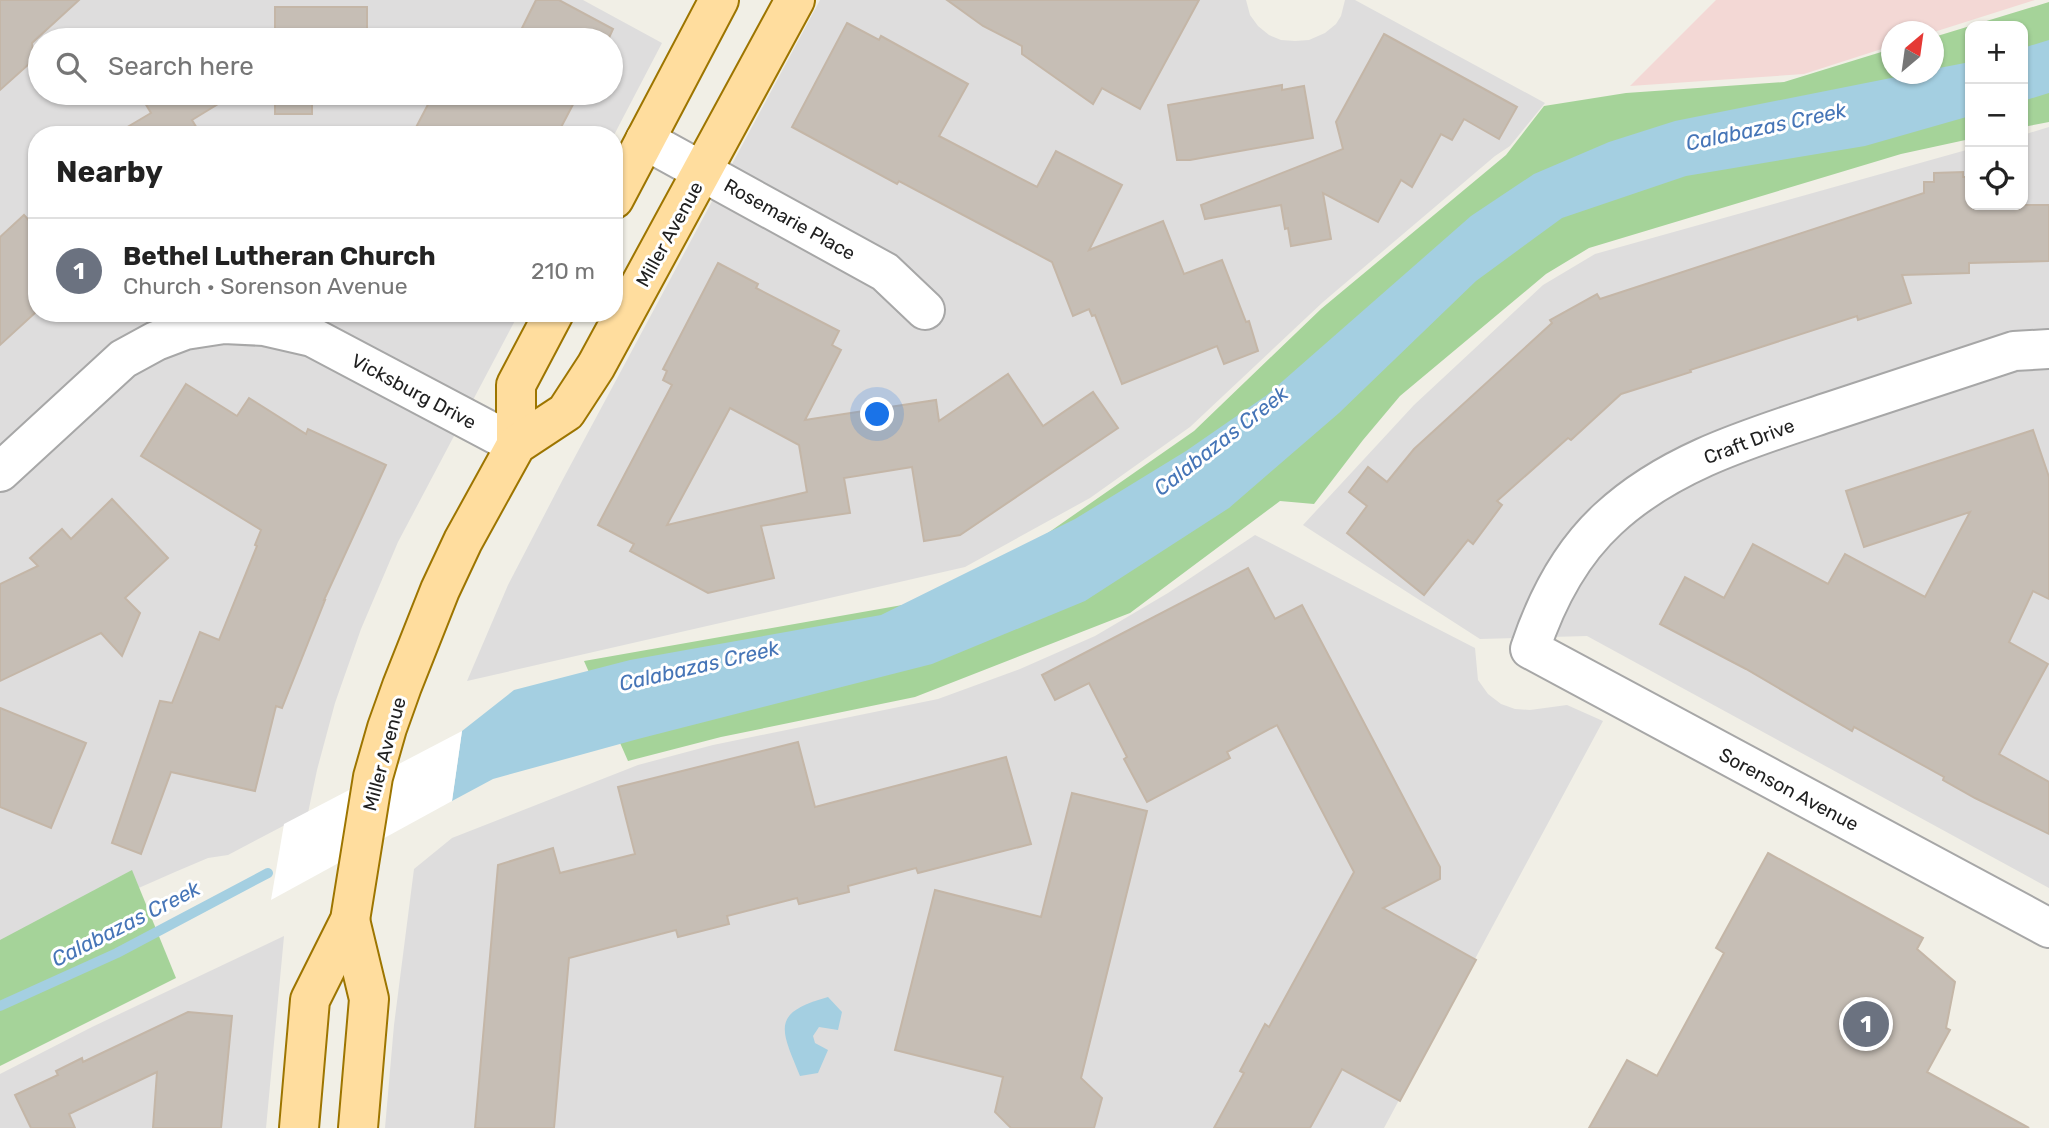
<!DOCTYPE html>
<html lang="en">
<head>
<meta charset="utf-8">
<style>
  :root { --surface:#fff; --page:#f2f2f2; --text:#222; --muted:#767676; --line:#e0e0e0; --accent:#db2777 }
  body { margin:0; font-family:Rubik,sans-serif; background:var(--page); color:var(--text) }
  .controls { position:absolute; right:21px; top:21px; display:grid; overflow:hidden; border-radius:14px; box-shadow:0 2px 5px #0004 }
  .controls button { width:63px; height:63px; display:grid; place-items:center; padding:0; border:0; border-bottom:2px solid var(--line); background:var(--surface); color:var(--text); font:35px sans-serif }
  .compass { position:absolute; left:1881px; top:21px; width:63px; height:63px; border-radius:50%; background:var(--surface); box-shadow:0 2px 5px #0004; rotate:29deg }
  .you { position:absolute; left:878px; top:415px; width:24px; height:24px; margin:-18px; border:5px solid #fff; border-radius:50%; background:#1a73e8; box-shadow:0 0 0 10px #1a73e833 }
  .badge { display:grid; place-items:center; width:46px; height:46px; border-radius:50%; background:var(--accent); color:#fff; font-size:23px; font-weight:700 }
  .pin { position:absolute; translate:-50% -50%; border:4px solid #fff; box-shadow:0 2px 7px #0006 }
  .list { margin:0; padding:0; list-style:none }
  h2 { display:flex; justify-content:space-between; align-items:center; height:91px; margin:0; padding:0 28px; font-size:30px }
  h2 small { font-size:23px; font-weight:400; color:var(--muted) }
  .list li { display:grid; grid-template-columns:46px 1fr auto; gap:21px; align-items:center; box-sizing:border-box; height:105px; padding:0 28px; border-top:2px solid var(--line) }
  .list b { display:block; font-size:26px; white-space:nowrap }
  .list p { margin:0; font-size:23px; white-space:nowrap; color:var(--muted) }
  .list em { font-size:23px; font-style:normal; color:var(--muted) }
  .icon { flex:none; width:38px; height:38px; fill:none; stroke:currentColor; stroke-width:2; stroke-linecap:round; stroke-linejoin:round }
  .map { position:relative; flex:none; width:2049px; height:1128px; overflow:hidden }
  .search { position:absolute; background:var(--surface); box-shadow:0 2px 5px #0004; left:28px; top:28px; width:595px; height:77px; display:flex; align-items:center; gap:18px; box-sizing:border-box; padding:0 24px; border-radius:38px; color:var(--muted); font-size:26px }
  .panel { position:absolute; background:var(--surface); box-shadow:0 2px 5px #0004; left:28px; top:126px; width:595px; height:196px; border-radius:28px }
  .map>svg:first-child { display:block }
  .residential { fill:#dedddd; fill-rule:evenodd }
  .commercial { fill:#f3d8d5 }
  .forest { fill:#a5d399 }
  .water { fill:#a4cfe1 }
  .pier { fill:#fff }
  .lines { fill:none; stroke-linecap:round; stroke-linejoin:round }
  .stream { stroke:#a4cfe1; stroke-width:10 }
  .building { fill:#c6beb5; stroke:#c4b6a7; stroke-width:2; fill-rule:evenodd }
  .minor-casing { stroke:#a7a7a7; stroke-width:42 }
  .major-casing { stroke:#9d7500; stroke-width:42 }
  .minor { stroke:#fff; stroke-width:38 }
  .major { stroke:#ffdd9e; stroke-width:38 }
  .labels { text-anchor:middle; stroke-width:6; stroke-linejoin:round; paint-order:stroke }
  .street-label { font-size:19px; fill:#202020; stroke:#fff }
  .water-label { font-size:21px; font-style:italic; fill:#4675b7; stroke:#fff }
</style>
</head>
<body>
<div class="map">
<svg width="2049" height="1128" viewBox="0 0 2049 1128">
  <rect width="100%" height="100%" fill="#f1efe6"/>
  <g class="residential">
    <path d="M0,0H583L662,43L614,135H37V313H519L398,542L361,629L335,703L317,770L308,813L228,855L208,858L175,872L0,949ZM40,40H611V93H40Z"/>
    <polygon points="820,0 1246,0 1250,15 1258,26 1269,35 1281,40 1295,41 1309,40 1325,33 1336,24 1341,16 1345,0 1355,0 1545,103 1510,146 1495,156 1323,302 1190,427 1090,498 965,567 467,681 508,585 562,481"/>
    <polygon points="2049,127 2049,888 1587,636 1480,639 1303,525 1414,405 1543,285 1595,254 1970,149 1970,205 2023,205 2023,135"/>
    <polygon points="1255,535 1475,648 1478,680 1488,694 1501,704 1515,709 1530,710 1567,705 1603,721 1384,1128 385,1128 394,1025 414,869 452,838 638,765 713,745 938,699 1020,669 1095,636 1168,593"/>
    <polygon points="284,936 266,1128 0,1128 0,1074 92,1027"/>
  </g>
  <polygon class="commercial" points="1716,0 2035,0 1934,32 1892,32 1891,46 1804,74 1630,86"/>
  <g class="forest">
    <polygon points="2049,2 2049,122 2023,127 2023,26 1970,26 1970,139 1901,154 1589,248 1546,274 1400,396 1363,440 1314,504 1280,501 1130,613 915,697 721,737 628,761 584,661 959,595 1194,431 1321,309 1506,155 1544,106 1626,93 1784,82 1891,49 1892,74 1934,74 1934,37"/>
    <polygon points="132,870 176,978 0,1066 0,940"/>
  </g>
  <g class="water">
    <polygon points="2049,40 2049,93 2023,101 2023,48"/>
    <polygon points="1970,62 1970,116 1865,146 1686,176 1562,218 1476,281 1339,413 1229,508 1085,601 932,664 638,739 493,779 452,801 462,731 514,690 630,660 881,615 1075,519 1186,451 1267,395 1471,216 1534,174 1609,142 1675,121 1911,74 1934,74 1934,69"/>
    <path d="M828,997L842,1012L838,1030L819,1027L813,1036L815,1043L828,1050L818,1073L800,1076C781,1029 770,1013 828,997Z"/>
  </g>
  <polygon class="pier" points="462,731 452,801 271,900 284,824"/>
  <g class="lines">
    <polyline class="stream" points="0,1006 117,953 268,873"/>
  </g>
  <g class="building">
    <polygon points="0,0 79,0 32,43 33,53 29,64 0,90"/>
    <polygon points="536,0 559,0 613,29 608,40 522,40 527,31 522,28"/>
    <polygon points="947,0 1199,0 1140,109 1102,88 1093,104 1022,54 1022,46 983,26"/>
    <rect x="275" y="7" width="92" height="33"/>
    <polygon points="847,23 879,40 881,36 968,84 939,136 1037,187 1056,151 1122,185 1089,250 1163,221 1184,274 1222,260 1246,322 1249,321 1258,351 1224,364 1217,346 1122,384 1095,315 1092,316 1089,309 1073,316 1052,262 899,181 897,184 792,127"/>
    <polygon points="1384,34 1517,107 1499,139 1464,119 1452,140 1441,134 1412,187 1401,180 1378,222 1323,193 1331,239 1291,246 1288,228 1285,229 1281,205 1205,219 1201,205 1343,149 1336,122"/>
    <polygon points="1282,85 1282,90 1304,86 1313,138 1190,160 1177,160 1168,105"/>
    <polygon points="139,93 236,93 192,120 201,135 114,135 151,113"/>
    <rect x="275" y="93" width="37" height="21"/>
    <polygon points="434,93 579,93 557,135 412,135"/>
    <polygon points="1963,172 1963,177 1970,177 1970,205 2049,205 2049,261 1969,263 1969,273 1902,275 1911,303 1858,320 1857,316 1690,370 1691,372 1621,394 1571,440 1568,438 1497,501 1502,505 1473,544 1468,540 1424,595 1347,533 1367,506 1349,492 1368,467 1387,482 1414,449 1552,323 1550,320 1597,294 1600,299 1924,193 1924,182 1934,182 1934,173"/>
    <polygon points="24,215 37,229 37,311 0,345 0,237"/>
    <path d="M718,263L758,284L756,288L839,331L832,345L841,350L805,420L936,400L939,421L1008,374L1043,426L1093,392L1118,428L960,535L924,541L912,467L844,478L850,513L761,526L774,578L708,593L630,551L634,544L598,525L672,385L663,380L667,371L663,369ZM730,408L799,445L807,492L667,525Z"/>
    <polygon points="186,384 237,416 249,398 306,434 308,429 386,465 324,600 325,600 282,708 276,706 255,791 171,772 141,854 112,843 160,701 172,703 200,632 219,640 257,546 255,545 261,530 141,456"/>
    <polygon points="2033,430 2049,477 2049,599 2033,591 2009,642 2048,664 1999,754 2049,782 2049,834 1975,798 1943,780 1944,777 1854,727 1852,731 1746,669 1660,624 1685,577 1724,598 1753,544 1828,584 1845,554 1925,597 1970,512 1864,547 1846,491"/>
    <polygon points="112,499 168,558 125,598 140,613 122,656 101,633 0,681 0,584 38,566 30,558 62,529 71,539"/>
    <polygon points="1248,568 1275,619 1302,605 1440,867 1440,879 1383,908 1476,960 1400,1101 1342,1069 1310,1128 1214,1128 1244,1073 1240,1071 1265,1024 1269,1027 1354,872 1277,725 1227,752 1230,758 1147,802 1124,759 1127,757 1089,683 1055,700 1042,675"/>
    <polygon points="0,708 86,743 51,828 0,807"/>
    <polygon points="798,742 815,807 1006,757 1031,844 918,873 916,868 848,886 849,892 799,904 797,898 727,916 729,924 678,937 676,930 569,958 554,1128 475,1128 498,865 553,848 560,873 635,854 618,787"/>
    <polygon points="1072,793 1147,811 1081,1078 1102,1098 1094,1128 1011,1128 995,1112 1003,1077 895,1050 935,890 1041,917"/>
    <polygon points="1768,853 1923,938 1917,949 1955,982 1946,1028 1950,1030 1927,1072 2029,1128 1589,1128 1627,1060 1657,1076 1724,953 1716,948"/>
    <polygon points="188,1012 232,1016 221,1128 153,1128 157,1072 69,1114 75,1128 31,1128 15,1095 58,1075 56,1071 82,1058 83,1062"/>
  </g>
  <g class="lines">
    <g class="minor-casing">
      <g id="minor">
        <polyline points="645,140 885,272 925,310"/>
        <path d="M2049,349L2014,351C1953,371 1892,391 1832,411C1754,437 1670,461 1608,519C1570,554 1546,601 1530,649L2049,928"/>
        <polyline points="0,472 123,359 156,341 185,330 224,324 264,326 312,337 516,445"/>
      </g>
    </g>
    <g class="major-casing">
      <g id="major">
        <polyline points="614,199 719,0"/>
        <polyline points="516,445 516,385 554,313"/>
        <polyline points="350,920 369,999 358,1128"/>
        <polyline points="299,1128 310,1000 350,920 373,777 387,728 402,686 440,590 463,541 516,445 566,412 596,366 795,0"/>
      </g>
    </g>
    <use href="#minor" class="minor"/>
    <use href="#major" class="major"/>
  </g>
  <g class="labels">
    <g class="street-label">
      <text transform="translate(790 219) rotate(29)" y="7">Rosemarie Place</text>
      <text transform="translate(669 234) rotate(-61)" y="7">Miller Avenue</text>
      <text transform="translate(414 391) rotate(28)" y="7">Vicksburg Drive</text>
      <text transform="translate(1749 441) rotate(-21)" y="7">Craft Drive</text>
      <text transform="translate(384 754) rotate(-75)" y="7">Miller Avenue</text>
      <text transform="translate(1789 789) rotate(28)" y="7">Sorenson Avenue</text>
    </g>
    <g class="water-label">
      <text transform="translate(1766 127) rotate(-12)" y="7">Calabazas Creek</text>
      <text transform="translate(1221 441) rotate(-38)" y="7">Calabazas Creek</text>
      <text transform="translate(699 666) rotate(-13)" y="7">Calabazas Creek</text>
      <text transform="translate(126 924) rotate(-27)" y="7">Calabazas Creek</text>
    </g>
  </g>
</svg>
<div class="controls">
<button>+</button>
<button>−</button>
<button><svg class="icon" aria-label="locate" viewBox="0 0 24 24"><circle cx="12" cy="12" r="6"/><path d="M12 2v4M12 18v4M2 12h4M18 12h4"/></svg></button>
</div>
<svg class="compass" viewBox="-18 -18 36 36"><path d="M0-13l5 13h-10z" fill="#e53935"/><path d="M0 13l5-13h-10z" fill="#767676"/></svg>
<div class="you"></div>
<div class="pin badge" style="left:1866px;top:1024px;background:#6b7280">1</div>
<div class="search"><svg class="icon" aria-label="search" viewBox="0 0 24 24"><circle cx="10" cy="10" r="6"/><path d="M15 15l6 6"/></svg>Search here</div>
<section class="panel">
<h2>Nearby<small></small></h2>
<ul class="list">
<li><span class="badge" style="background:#6b7280">1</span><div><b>Bethel Lutheran Church</b><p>Church · Sorenson Avenue</p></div><em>210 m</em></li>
</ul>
</section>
</div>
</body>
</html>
